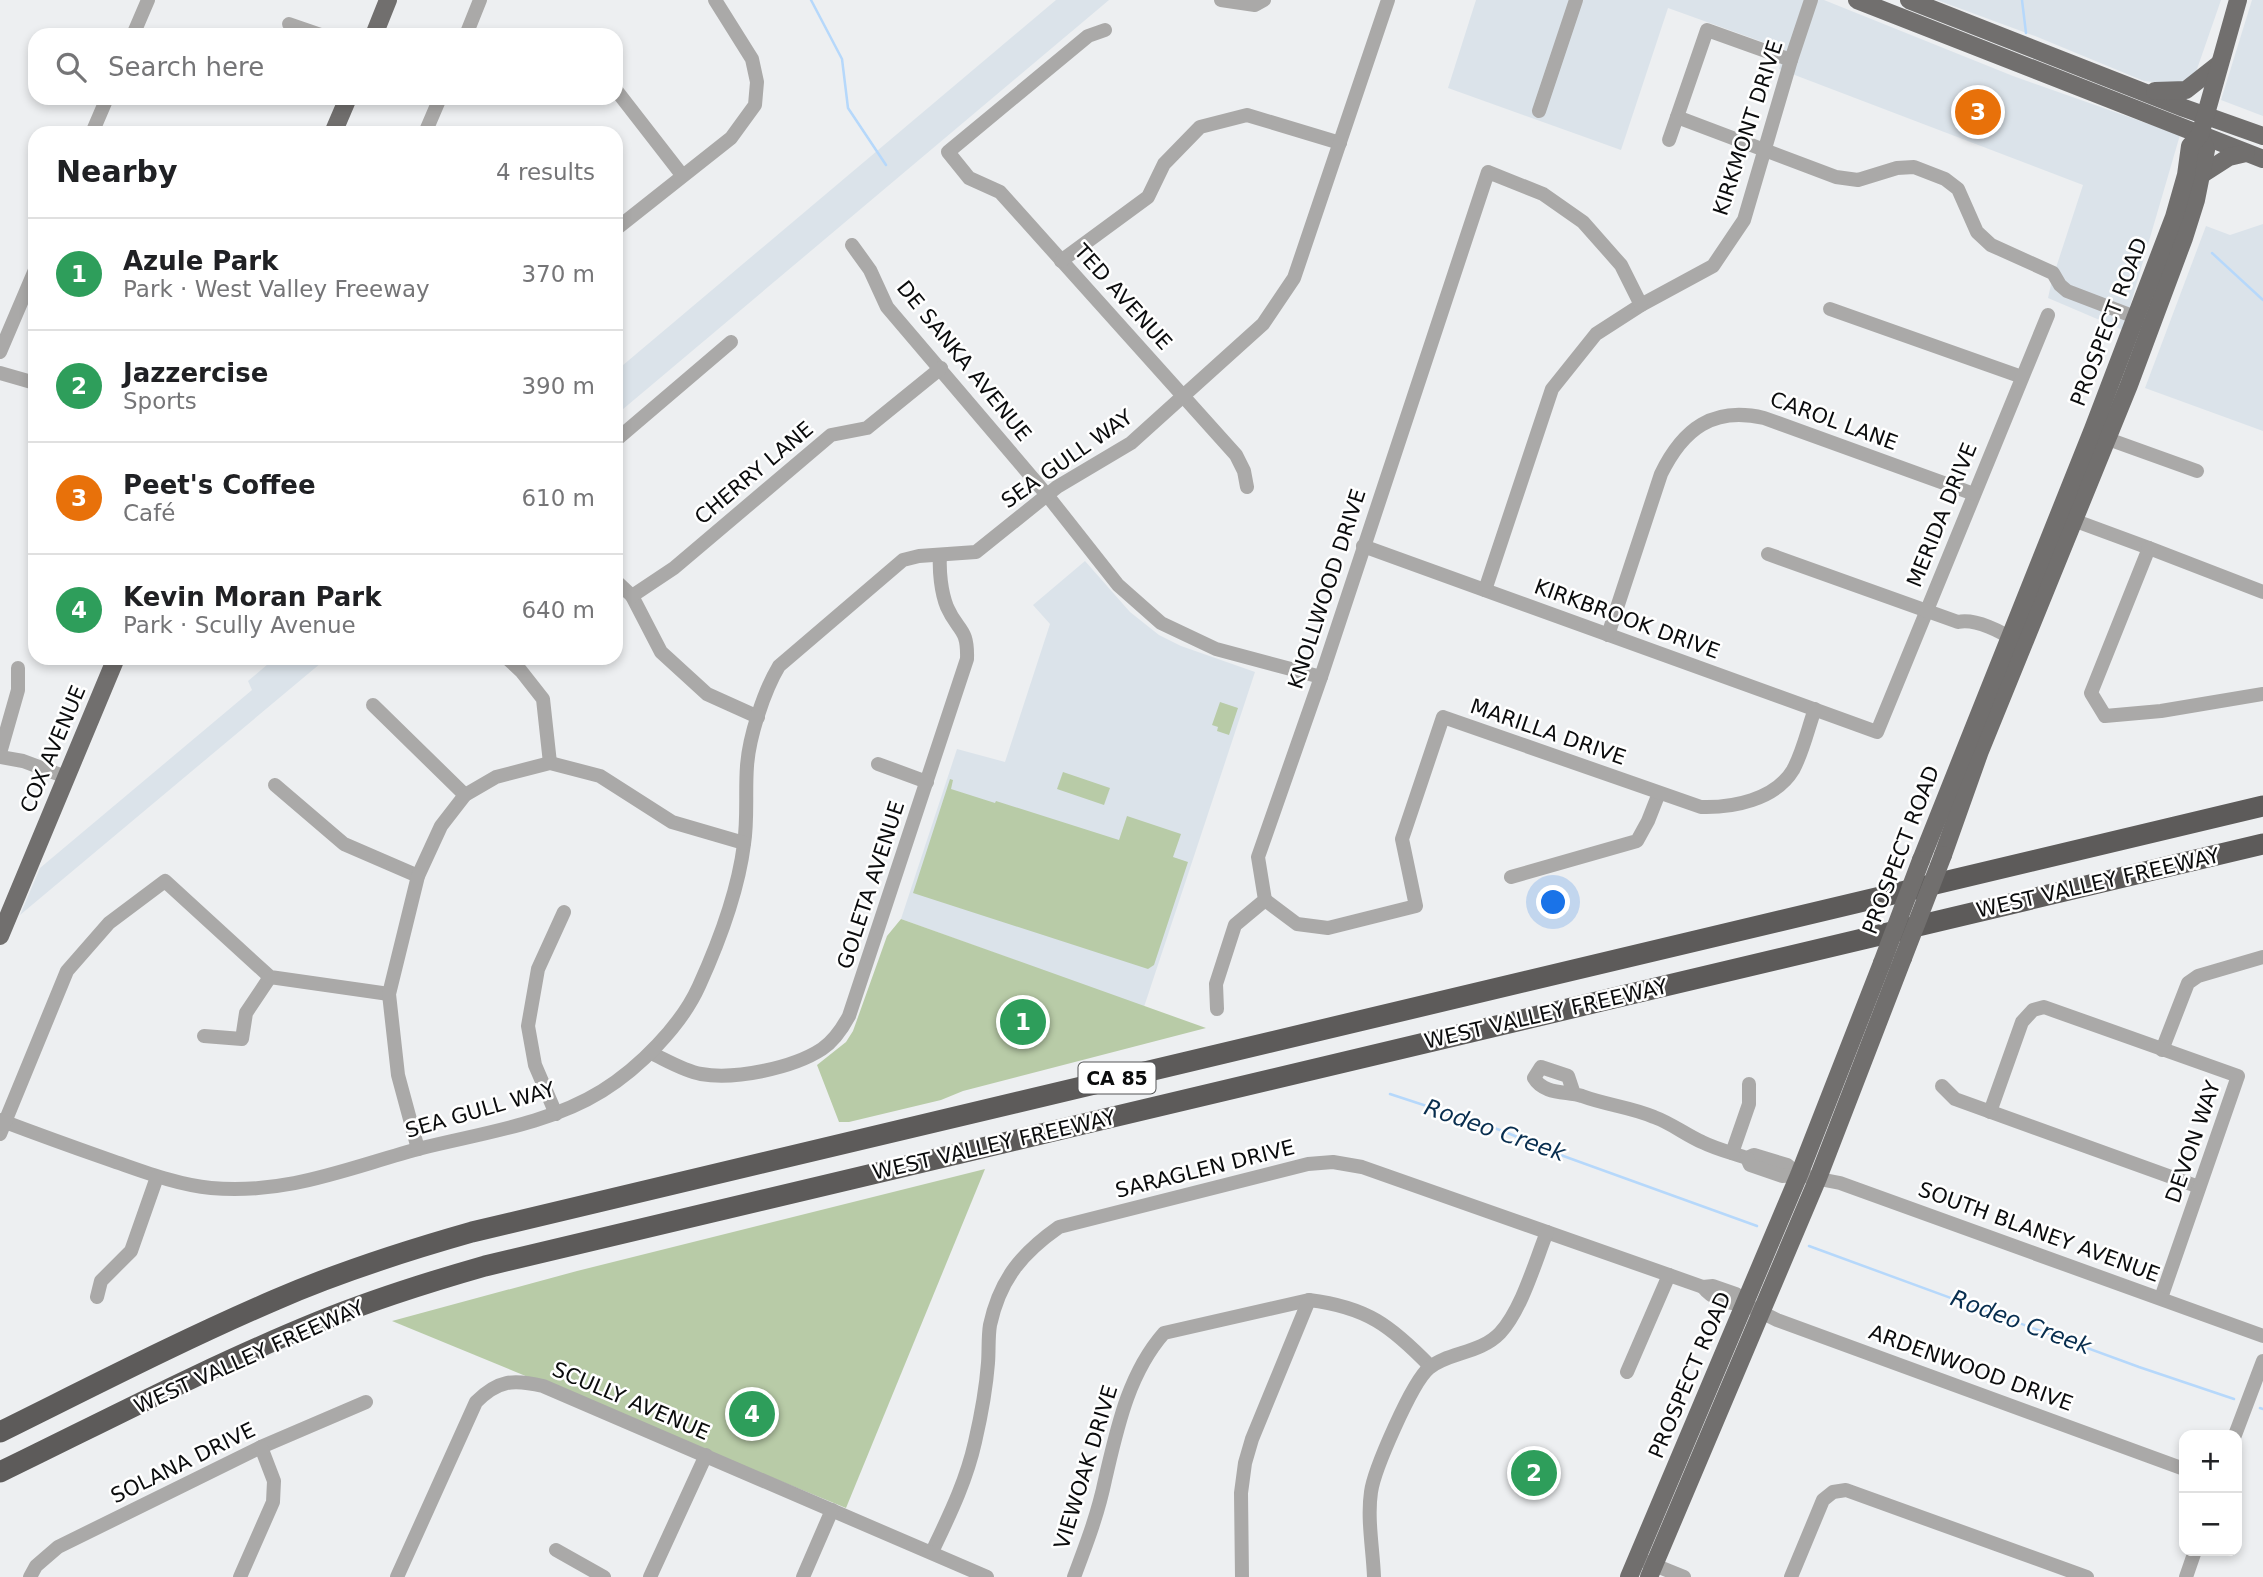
<!DOCTYPE html>
<html lang="en">
<head>
<meta charset="utf-8">
<style>
  :root { --surface:#fff; --page:#f6f6f6; --text:#202124; --muted:#757577; --line:#e0e0e0; --accent:#1a73e8 }
  body { margin:0; font-family:"DejaVu Sans",sans-serif; background:var(--page); color:var(--text) }
  .controls { position:absolute; right:21px; bottom:21px; display:grid; overflow:hidden; border-radius:14px; box-shadow:0 4px 10px #0003 }
  .controls button { width:63px; height:63px; display:grid; place-items:center; padding:0; border:0; border-bottom:2px solid var(--line); background:var(--surface); color:var(--text); font:35px sans-serif }
  .you { position:absolute; left:1554px; top:903px; width:24px; height:24px; margin:-18px; border:5px solid #fff; border-radius:50%; background:#1a73e8; box-shadow:0 0 0 10px #1a73e833 }
  .badge { display:grid; place-items:center; width:46px; height:46px; border-radius:50%; background:var(--accent); color:#fff; font-size:23px; font-weight:700 }
  .pin { position:absolute; translate:-50% -50%; border:4px solid #fff; box-shadow:0 2px 7px #0006 }
  .list { margin:0; padding:0; list-style:none }
  h2 { display:flex; justify-content:space-between; align-items:center; height:91px; margin:0; padding:0 28px; font-size:30px }
  h2 small { font-size:23px; font-weight:400; color:var(--muted) }
  .list li { display:grid; grid-template-columns:46px 1fr auto; gap:21px; align-items:center; box-sizing:border-box; height:112px; padding:0 28px; border-top:2px solid var(--line) }
  .list b { display:block; font-size:26px; white-space:nowrap }
  .list p { margin:0; font-size:23px; white-space:nowrap; color:var(--muted) }
  .list em { font-size:23px; font-style:normal; color:var(--muted) }
  .icon { flex:none; width:38px; height:38px; fill:none; stroke:currentColor; stroke-width:2; stroke-linecap:round; stroke-linejoin:round }
  .map { position:relative; flex:none; width:2263px; height:1577px; overflow:hidden }
  .search { position:absolute; background:var(--surface); box-shadow:0 4px 10px #0003; left:28px; top:28px; width:595px; height:77px; display:flex; align-items:center; gap:18px; box-sizing:border-box; padding:0 24px; border-radius:21px; color:var(--muted); font-size:26px }
  .panel { position:absolute; background:var(--surface); box-shadow:0 4px 10px #0003; left:28px; top:126px; width:595px; height:539px; border-radius:21px }
  .map>svg:first-child { display:block }
  .built { fill:#dbe3ea }
  .green { fill:#b8cba7 }
  .lines { fill:none; stroke-linecap:round; stroke-linejoin:round }
  .stream { stroke:#b6d8fb; stroke-width:2.5 }
  .minor { stroke:#aaa9a8; stroke-width:14 }
  .major { stroke:#716f6e; stroke-width:18 }
  .highway { stroke:#5d5b5a; stroke-width:21 }
  .major-bridge { stroke:#716f6e; stroke-width:18 }
  .labels { text-anchor:middle; stroke-width:5; stroke-linejoin:round; paint-order:stroke }
  .shield { fill:#fff; stroke:#545556; stroke-width:2 }
  .shield-label { font-size:19px; font-weight:bold; fill:#0b0c0d }
  .street-label { font-size:21px; fill:#0b0c0d; stroke:#fff }
  .water-label { font-size:23px; font-style:italic; fill:#082e4f; stroke:#fff }
</style>
</head>
<body>
<div class="map">
<svg width="2263" height="1577" viewBox="0 0 2263 1577">
  <rect width="100%" height="100%" fill="#edeff1"/>
  <g class="built">
    <polygon points="1056,0 1109,0 616,415 616,371"/>
    <polygon points="1476,0 1824,0 2013,76 2180,135 2123,330 2048,298 2052,280 2083,185 1779,69 1785,50 1668,8 1621,150 1448,88"/>
    <polygon points="1937,0 2221,0 2196,72 2182,85 2144,81 2035,36"/>
    <polygon points="2252,0 2263,0 2263,116 2221,100"/>
    <polygon points="2263,224 2263,431 2145,388 2206,226 2230,235"/>
    <polygon points="1085,561 1130,612 1159,635 1181,646 1255,672 1144,1007 901,919 957,749 1005,762 1050,624 1033,605"/>
    <polygon points="275,658 327,658 20,915 40,868 252,690 248,681"/>
  </g>
  <g class="green">
    <polygon points="1220,702 1238,708 1229,735 1217,731 1218,727 1212,725"/>
    <polygon points="1063,772 1110,788 1104,805 1057,789"/>
    <polygon points="950,779 953,780 951,789 995,803 996,801 1119,840 1127,816 1181,834 1173,857 1188,862 1154,965 1148,969 913,893"/>
    <polygon points="901,919 1206,1028 963,1091 941,1100 849,1122 839,1122 817,1065 846,1042 853,1031 887,936"/>
    <polygon points="985,1169 846,1508 392,1321 577,1271"/>
  </g>
  <g class="lines">
    <g class="stream">
      <polyline points="811,0 842,59 848,108 886,165"/>
      <polyline points="2022,0 2026,33"/>
      <polyline points="2212,253 2263,300"/>
      <polyline points="1390,1094 1503,1131 1555,1153 1757,1226"/>
      <polyline points="1809,1246 2139,1367 2234,1399"/>
      <polyline points="2260,1408 2263,1409"/>
    </g>
    <g class="minor">
      <polyline points="1221,0 1255,5 1264,0"/>
      <polyline points="289,24 321,35"/>
      <polyline points="1105,30 1088,36 948,152 969,178 1000,192 1236,455 1244,471 1247,487"/>
      <polyline points="133,35 148,0"/>
      <polyline points="466,35 480,0"/>
      <polyline points="1791,60 1707,30 1677,117 1836,177 1858,180 1897,168 1914,167 1945,179 1958,189 1977,232 1991,245 2053,273 2060,285 2067,291 2135,317 2139,324"/>
      <polyline points="616,90 682,175"/>
      <polyline points="1539,111 1576,0"/>
      <polyline points="92,133 107,98"/>
      <polyline points="425,133 440,98"/>
      <polyline points="1669,140 1677,117"/>
      <polyline points="616,229 731,138 755,105 757,82 752,59 715,0"/>
      <polyline points="852,245 870,270 887,307 1047,495 1118,585 1161,623 1216,649 1321,677"/>
      <polyline points="1061,261 1148,197 1164,164 1200,127 1247,115 1340,143"/>
      <polyline points="1830,309 2022,377"/>
      <polyline points="0,352 35,270"/>
      <polyline points="0,373 35,383"/>
      <polyline points="2108,439 2197,471"/>
      <polyline points="616,440 731,342"/>
      <polyline points="2065,517 2149,548"/>
      <polyline points="1363,546 1877,732 2048,315"/>
      <path d="M1768,554L1958,622C1975,618 2003,632 2016,642"/>
      <polyline points="616,581 632,596 661,652 707,694 758,717"/>
      <polyline points="1485,590 1552,389 1596,334 1641,305 1713,266 1744,220 1791,60 1811,0"/>
      <polyline points="2263,592 2149,548 2091,693 2105,716 2161,711 2263,694"/>
      <polyline points="632,596 674,568 831,435 867,428 941,368"/>
      <path d="M1608,635L1661,474C1683,429 1713,406 1764,418L1974,494"/>
      <polyline points="507,658 521,671 543,699 550,763"/>
      <polyline points="373,705 465,795"/>
      <polyline points="0,753 18,690 18,668"/>
      <polyline points="0,757 23,761 66,777"/>
      <polyline points="878,764 927,782"/>
      <polyline points="275,785 344,844 418,876"/>
      <polyline points="1511,877 1637,841 1648,821 1659,793"/>
      <path d="M1265,900L1297,924L1328,928L1416,906L1402,839L1443,717L1701,807C1732,808 1775,800 1793,770C1803,752 1808,728 1815,709"/>
      <polyline points="1217,1009 1216,984 1235,925 1265,900 1258,857 1321,677 1488,172 1543,194 1583,222 1621,265 1641,305"/>
      <polyline points="204,1036 242,1039 246,1013 270,977"/>
      <polyline points="2162,1050 2188,983 2198,976 2263,957"/>
      <path d="M651,1053C666,1060 684,1071 701,1074C735,1080 793,1068 822,1049C834,1041 842,1029 849,1016L967,659C968,627 958,632 947,607C941,592 939,571 940,555"/>
      <polyline points="1942,1086 1955,1099 2199,1187"/>
      <path d="M1574,1094L1568,1076L1541,1067L1534,1078C1544,1095 1567,1091 1582,1096C1606,1105 1631,1107 1654,1117C1671,1123 1686,1135 1702,1142C1716,1149 1732,1153 1747,1158L1754,1155L1787,1165L1799,1175"/>
      <polyline points="1990,1112 2022,1022 2033,1010 2044,1007 2238,1076 2161,1298"/>
      <polyline points="556,1114 535,1065 528,1026 538,969 564,912"/>
      <path d="M0,1120C37,1134 73,1147 110,1160C142,1171 177,1185 211,1188C288,1195 350,1167 422,1148C482,1133 549,1124 602,1091C639,1068 681,1026 699,986C719,942 738,892 744,844C748,818 745,792 747,766C749,737 764,691 779,666L903,560L919,556L976,552L1057,487L1131,443L1263,324L1294,278L1388,0"/>
      <polyline points="0,1134 67,971 109,923 165,881 270,977 389,994"/>
      <polyline points="418,1149 398,1075 389,994 418,876 441,826 465,795 496,777 550,763 600,776 672,822 744,843"/>
      <polyline points="1732,1153 1749,1104 1749,1084"/>
      <polyline points="1747,1158 1750,1165 1782,1176 1799,1175 1840,1183 2263,1336"/>
      <path d="M1703,1287C1713,1300 1729,1304 1745,1304"/>
      <polyline points="97,1297 101,1281 131,1251 157,1177"/>
      <polyline points="1627,1372 1669,1275"/>
      <polyline points="2235,1435 2263,1361"/>
      <polyline points="556,1550 604,1577"/>
      <path d="M932,1552C949,1516 966,1482 975,1442C981,1416 986,1389 988,1363C989,1350 988,1337 990,1325C1000,1279 1022,1253 1059,1227L1308,1164L1333,1162L1362,1167L1703,1287L1713,1286L1736,1294L1745,1304L1777,1320L2184,1469"/>
      <polyline points="1637,1558 1684,1577"/>
      <polyline points="30,1577 36,1566 58,1547 261,1447 366,1402"/>
      <polyline points="240,1577 273,1502 274,1481 261,1447"/>
      <path d="M397,1577L476,1402C498,1380 513,1379 543,1386L987,1577"/>
      <polyline points="650,1577 706,1455"/>
      <polyline points="803,1577 832,1510"/>
      <path d="M1074,1577C1086,1545 1098,1514 1105,1480C1117,1429 1128,1374 1164,1333L1309,1300C1367,1307 1391,1326 1430,1366"/>
      <polyline points="1242,1577 1241,1493 1245,1463 1252,1439 1309,1300"/>
      <path d="M1374,1577C1373,1550 1367,1519 1371,1492C1374,1470 1412,1382 1429,1368C1448,1352 1480,1354 1500,1333C1522,1309 1535,1262 1547,1232"/>
      <polyline points="1791,1577 1823,1500 1833,1492 1846,1490 2087,1577"/>
      <polyline points="2186,1577 2195,1551"/>
    </g>
    <g class="major">
      <polyline points="1857,0 2263,159"/>
      <polyline points="1909,0 2184,108 2263,136"/>
      <polyline points="374,35 388,0"/>
      <polyline points="2155,91 2186,90 2219,64"/>
      <polyline points="333,133 348,98"/>
      <polyline points="2201,175 2229,157 2246,153"/>
      <polyline points="1943,855 1980,751 2129,385 2184,238 2196,200 2206,150 2200,135"/>
      <polyline points="1921,860 2093,429 2174,217 2186,175 2190,146 2200,135 2238,0"/>
      <polyline points="0,936 116,658"/>
      <polyline points="1629,1577 1799,1175 1882,963"/>
      <polyline points="1649,1577 1818,1178 1903,958"/>
    </g>
    <g class="highway">
      <path d="M0,1432C91,1387 182,1340 275,1300C339,1272 405,1251 472,1232L2263,806"/>
      <path d="M0,1472C105,1421 210,1366 318,1322C372,1300 429,1282 485,1266L2263,844"/>
    </g>
    <g class="major-bridge">
      <polyline points="1903,958 1943,855"/>
      <polyline points="1882,963 1921,860"/>
    </g>
  </g>
  <g class="labels">
    <rect class="shield" x="1078.5" y="1062.5" width="77" height="31" rx="5"/>
    <g class="shield-label">
      <text x="1117" y="1085">CA 85</text>
    </g>
    <g class="street-label">
      <text transform="translate(1748 128) rotate(-72)" y="7">KIRKMONT DRIVE</text>
      <text transform="translate(1123 297) rotate(48)" y="7">TED AVENUE</text>
      <text transform="translate(2109 322) rotate(-69)" y="7">PROSPECT ROAD</text>
      <text transform="translate(964 361) rotate(51)" y="7">DE SANKA AVENUE</text>
      <text transform="translate(1834 421) rotate(20)" y="7">CAROL LANE</text>
      <text transform="translate(1067 459) rotate(-35)" y="7">SEA GULL WAY</text>
      <text transform="translate(754 473) rotate(-40)" y="7">CHERRY LANE</text>
      <text transform="translate(1942 515) rotate(-68)" y="7">MERIDA DRIVE</text>
      <text transform="translate(1327 589) rotate(-72)" y="7">KNOLLWOOD DRIVE</text>
      <text transform="translate(1627 619) rotate(20)" y="7">KIRKBROOK DRIVE</text>
      <text transform="translate(1548 732) rotate(19)" y="7">MARILLA DRIVE</text>
      <text transform="translate(53 749) rotate(-67)" y="7">COX AVENUE</text>
      <text transform="translate(1901 850) rotate(-69)" y="7">PROSPECT ROAD</text>
      <text transform="translate(2098 883) rotate(-13)" y="7">WEST VALLEY FREEWAY</text>
      <text transform="translate(871 885) rotate(-72)" y="7">GOLETA AVENUE</text>
      <text transform="translate(1546 1014) rotate(-13)" y="7">WEST VALLEY FREEWAY</text>
      <text transform="translate(480 1110) rotate(-16)" y="7">SEA GULL WAY</text>
      <text transform="translate(2193 1142) rotate(-71)" y="7">DEVON WAY</text>
      <text transform="translate(994 1145) rotate(-13)" y="7">WEST VALLEY FREEWAY</text>
      <text transform="translate(1205 1169) rotate(-14)" y="7">SARAGLEN DRIVE</text>
      <text transform="translate(2039 1232) rotate(20)" y="7">SOUTH BLANEY AVENUE</text>
      <text transform="translate(249 1357) rotate(-24)" y="7">WEST VALLEY FREEWAY</text>
      <text transform="translate(1971 1368) rotate(20)" y="7">ARDENWOOD DRIVE</text>
      <text transform="translate(1690 1375) rotate(-67)" y="7">PROSPECT ROAD</text>
      <text transform="translate(631 1401) rotate(23)" y="7">SCULLY AVENUE</text>
      <text transform="translate(183 1463) rotate(-26)" y="7">SOLANA DRIVE</text>
      <text transform="translate(1086 1467) rotate(-73)" y="7">VIEWOAK DRIVE</text>
    </g>
    <g class="water-label">
      <text transform="translate(1495 1130) rotate(19)" y="8">Rodeo Creek</text>
      <text transform="translate(2021 1322) rotate(20)" y="8">Rodeo Creek</text>
    </g>
  </g>
</svg>
<div class="controls">
<button>+</button>
<button>−</button>
</div>
<div class="you"></div>
<div class="pin badge" style="left:1023px;top:1022px;background:#2e9e5b">1</div>
<div class="pin badge" style="left:1534px;top:1473px;background:#2e9e5b">2</div>
<div class="pin badge" style="left:1978px;top:112px;background:#e8710a">3</div>
<div class="pin badge" style="left:752px;top:1414px;background:#2e9e5b">4</div>
<div class="search"><svg class="icon" aria-label="search" viewBox="0 0 24 24"><circle cx="10" cy="10" r="6"/><path d="M15 15l6 6"/></svg>Search here</div>
<section class="panel">
<h2>Nearby<small>4 results</small></h2>
<ul class="list">
<li><span class="badge" style="background:#2e9e5b">1</span><div><b>Azule Park</b><p>Park · West Valley Freeway</p></div><em>370 m</em></li>
<li><span class="badge" style="background:#2e9e5b">2</span><div><b>Jazzercise</b><p>Sports</p></div><em>390 m</em></li>
<li><span class="badge" style="background:#e8710a">3</span><div><b>Peet's Coffee</b><p>Café</p></div><em>610 m</em></li>
<li><span class="badge" style="background:#2e9e5b">4</span><div><b>Kevin Moran Park</b><p>Park · Scully Avenue</p></div><em>640 m</em></li>
</ul>
</section>
</div>
</body>
</html>
